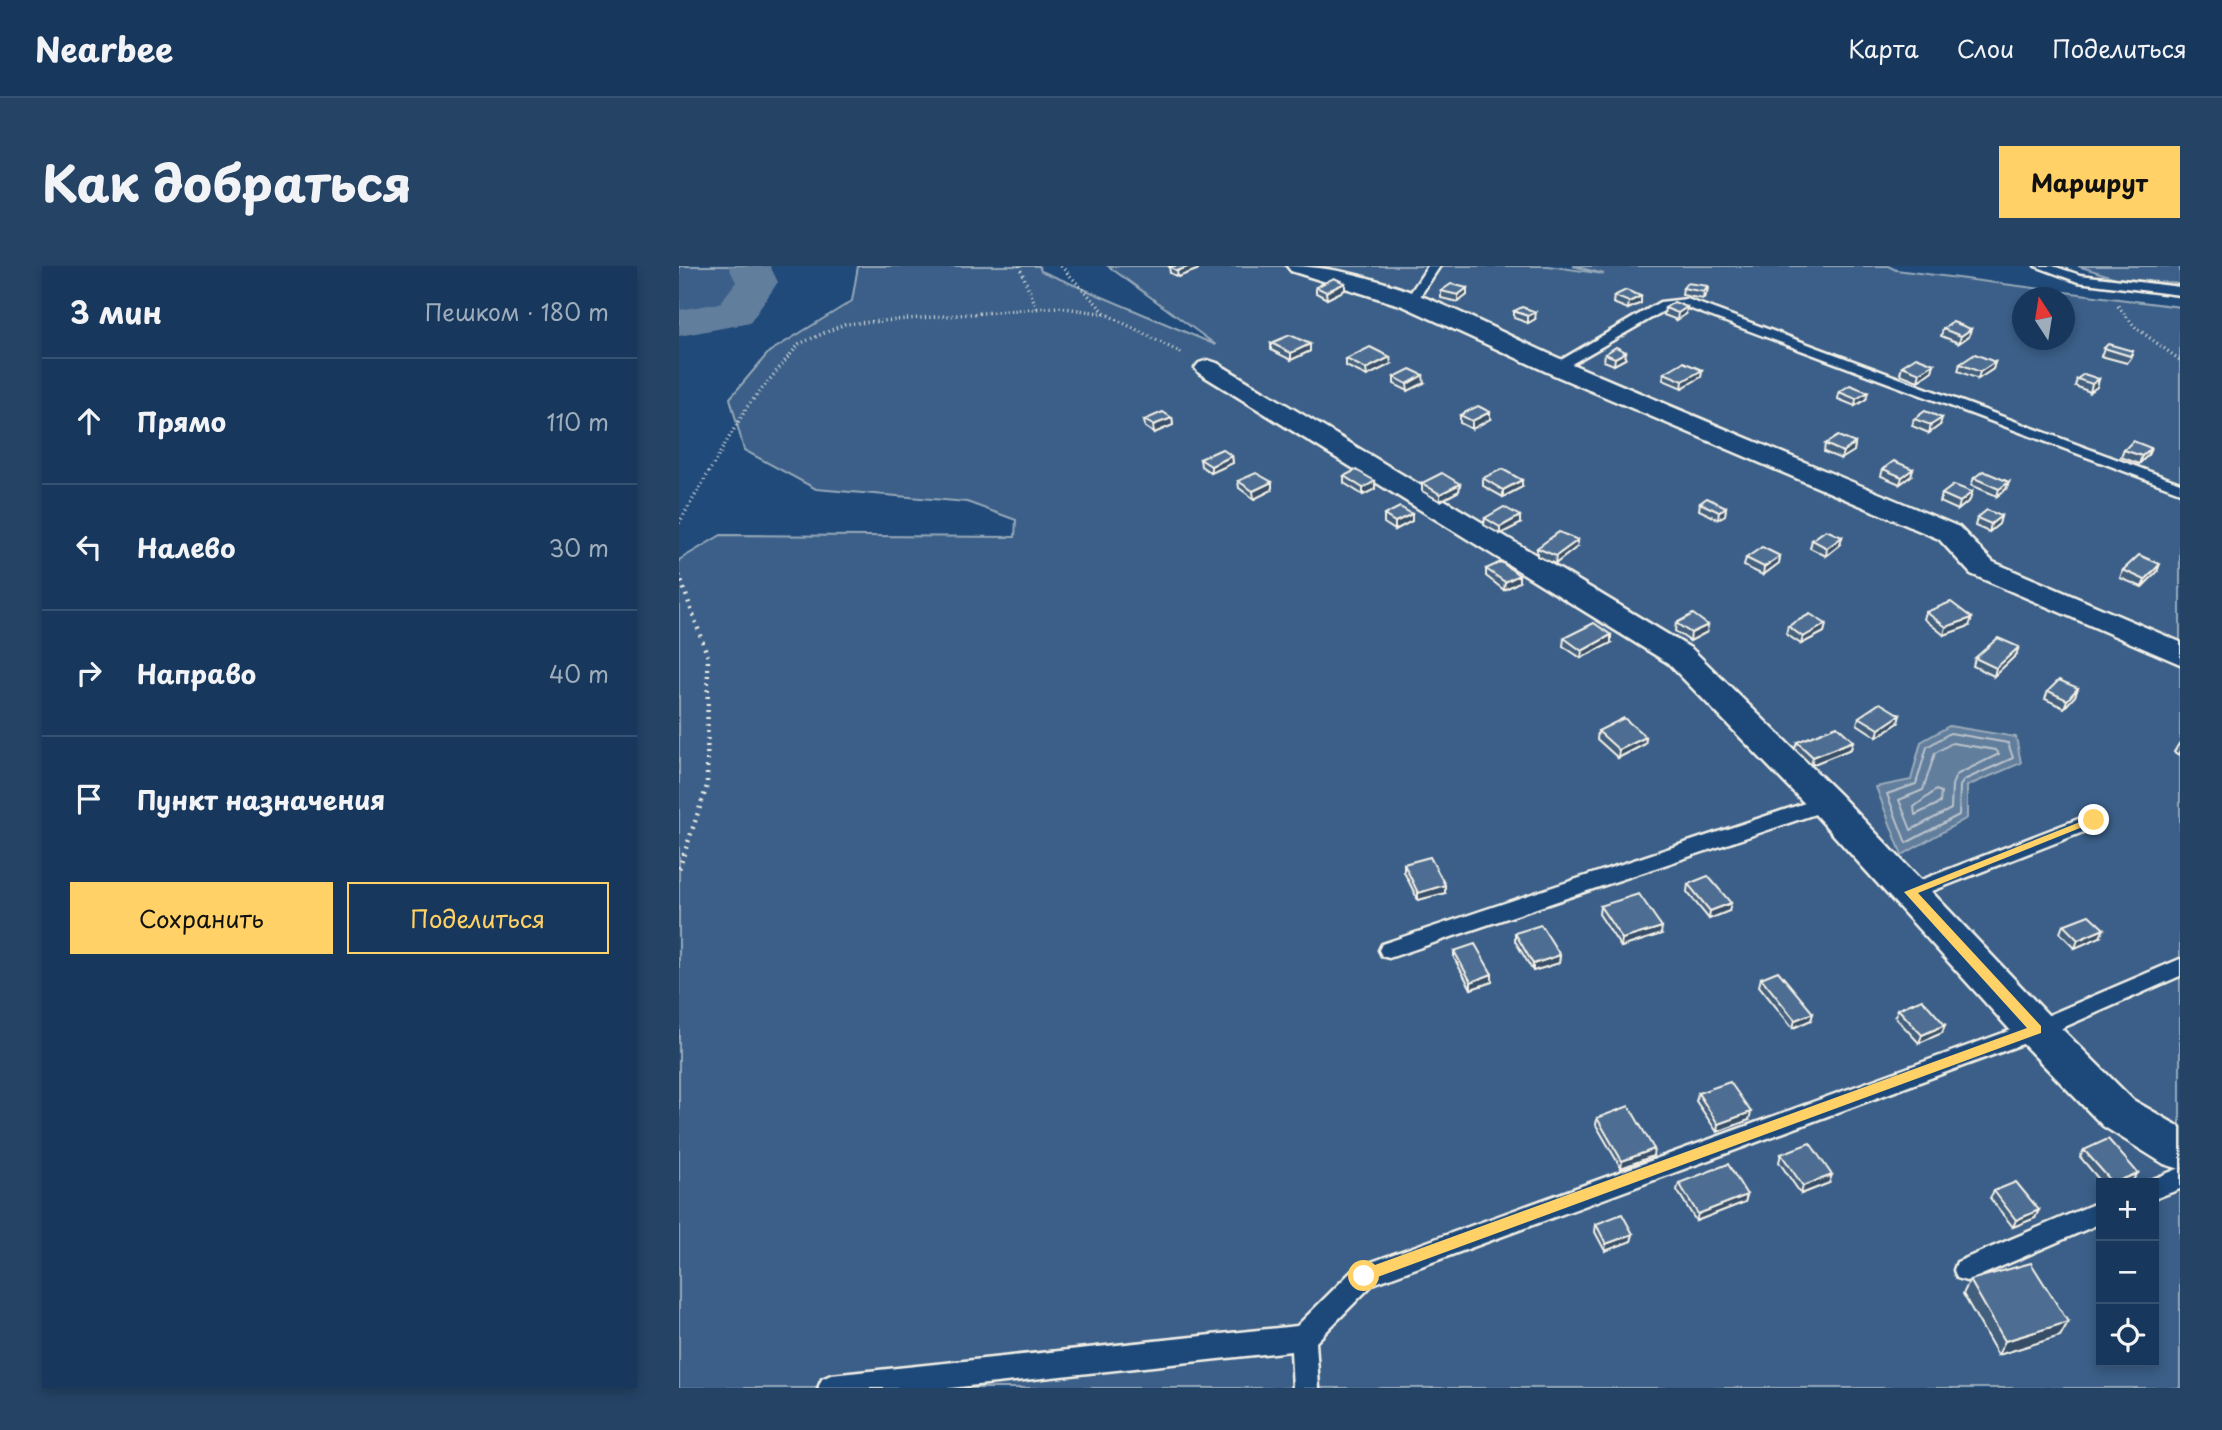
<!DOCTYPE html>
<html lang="ru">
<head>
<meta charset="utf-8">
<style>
  :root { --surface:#17385c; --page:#244365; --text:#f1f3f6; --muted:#9eacbb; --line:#365272; --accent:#ffd166 }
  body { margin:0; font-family:"Playpen Sans",sans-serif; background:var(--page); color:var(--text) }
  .controls { position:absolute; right:21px; bottom:21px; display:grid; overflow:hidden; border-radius:0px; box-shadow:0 4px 10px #0003 }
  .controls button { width:63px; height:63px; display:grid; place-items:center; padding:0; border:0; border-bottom:2px solid var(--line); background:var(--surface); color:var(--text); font:35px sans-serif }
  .compass { position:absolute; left:1333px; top:21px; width:63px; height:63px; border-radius:50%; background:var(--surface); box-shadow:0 4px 10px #0003; rotate:348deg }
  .stop { position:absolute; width:21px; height:21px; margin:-16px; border:5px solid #ffd166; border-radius:50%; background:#fff }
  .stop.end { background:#ffd166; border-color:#fff; box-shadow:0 2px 7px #0008 }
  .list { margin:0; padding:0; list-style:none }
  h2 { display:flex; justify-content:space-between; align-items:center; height:91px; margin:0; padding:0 28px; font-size:30px }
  h2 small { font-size:23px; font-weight:400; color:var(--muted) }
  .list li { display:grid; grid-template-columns:46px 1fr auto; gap:21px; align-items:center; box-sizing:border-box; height:126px; padding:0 28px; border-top:2px solid var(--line) }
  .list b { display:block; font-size:26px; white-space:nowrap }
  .list em { font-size:23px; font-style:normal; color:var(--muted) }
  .actions { display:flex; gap:14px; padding:21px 28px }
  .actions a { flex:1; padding:16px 0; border:2px solid var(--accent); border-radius:0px; text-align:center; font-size:24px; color:var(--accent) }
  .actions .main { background:var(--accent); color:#111 }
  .icon { flex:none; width:38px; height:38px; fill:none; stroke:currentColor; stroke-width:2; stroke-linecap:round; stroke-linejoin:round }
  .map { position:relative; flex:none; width:1501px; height:1122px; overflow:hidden; border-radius:0px }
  header { display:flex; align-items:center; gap:42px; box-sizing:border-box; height:98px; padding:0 35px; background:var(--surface); border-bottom:2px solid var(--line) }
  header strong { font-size:33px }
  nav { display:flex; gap:38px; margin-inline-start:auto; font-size:24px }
  .intro { display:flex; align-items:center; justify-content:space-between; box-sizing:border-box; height:168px; padding:0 42px }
  h1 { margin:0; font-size:49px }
  .button { padding:18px 32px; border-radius:0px; background:var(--accent); color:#111; font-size:24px; font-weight:700 }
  main { display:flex; gap:42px; padding:0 42px }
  aside { flex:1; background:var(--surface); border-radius:0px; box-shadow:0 4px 10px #0003 }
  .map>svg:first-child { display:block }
  .green { fill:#3a5f88; stroke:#97a8b8; stroke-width:2; fill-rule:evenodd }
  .water { fill:#627e9d; stroke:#9cacbb; stroke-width:2 }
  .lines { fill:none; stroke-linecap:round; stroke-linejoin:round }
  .shore { stroke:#bac3ca; stroke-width:2 }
  .river { fill:#627e9d; fill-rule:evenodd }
  .lane-casing { stroke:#f4f1e8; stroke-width:5 }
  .street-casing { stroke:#f4f1e8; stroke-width:5 }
  .path-far1 { stroke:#f4f1e8; stroke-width:3.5; stroke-dasharray:1 3.5; stroke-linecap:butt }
  .path { stroke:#f4f1e8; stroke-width:4.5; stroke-dasharray:2 5; stroke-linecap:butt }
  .lane { fill:#1f4a7a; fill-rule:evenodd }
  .street { fill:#1f4a7a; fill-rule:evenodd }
  .wall { fill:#425f7e; stroke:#f4f1e8; stroke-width:2 }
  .shaded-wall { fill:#364d66; stroke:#f4f1e8; stroke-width:2 }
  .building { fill:#4d6e92; stroke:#f4f1e8; stroke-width:2 }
  .route { fill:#ffd166 }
</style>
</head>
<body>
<header>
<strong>Nearbee</strong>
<nav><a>Карта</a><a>Слои</a><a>Поделиться</a></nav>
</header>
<div class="intro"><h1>Как добраться</h1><a class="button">Маршрут</a></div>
<main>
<aside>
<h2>3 мин<small>Пешком · 180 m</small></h2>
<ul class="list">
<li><svg class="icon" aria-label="ahead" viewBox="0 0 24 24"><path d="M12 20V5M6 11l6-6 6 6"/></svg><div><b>Прямо</b></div><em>110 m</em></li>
<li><svg class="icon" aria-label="left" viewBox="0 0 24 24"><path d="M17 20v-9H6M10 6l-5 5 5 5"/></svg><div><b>Налево</b></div><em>30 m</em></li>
<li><svg class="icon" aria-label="right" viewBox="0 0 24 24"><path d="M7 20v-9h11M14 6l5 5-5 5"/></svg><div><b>Направо</b></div><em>40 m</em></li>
<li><svg class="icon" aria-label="arrive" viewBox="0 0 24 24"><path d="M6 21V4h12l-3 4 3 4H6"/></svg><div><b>Пункт назначения</b></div></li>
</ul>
<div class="actions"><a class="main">Сохранить</a><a>Поделиться</a></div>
</aside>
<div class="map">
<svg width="1501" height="1122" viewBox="0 0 1501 1122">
  <rect width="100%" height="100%" fill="#1f4a7a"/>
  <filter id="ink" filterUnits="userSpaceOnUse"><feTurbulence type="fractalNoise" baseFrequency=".0143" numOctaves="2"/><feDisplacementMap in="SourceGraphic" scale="14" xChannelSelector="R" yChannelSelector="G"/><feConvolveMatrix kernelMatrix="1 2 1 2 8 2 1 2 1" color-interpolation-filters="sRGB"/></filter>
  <g filter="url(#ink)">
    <g class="green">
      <polygon points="0,0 70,0 78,16 55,48 0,57"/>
      <path d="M179,0H360L362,5L537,79L429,0H869L925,8L894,0H1209L1217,4L1501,41V1122H0V294L42,269L336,271L337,254L288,236L137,223L65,184L51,132L90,86L173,35ZM1344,32H1386V74H1344ZM1422,917H1475V1096H1422Z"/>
      <polygon points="1399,0 1501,0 1501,18 1437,12"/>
    </g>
    <polygon class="water" points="1270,460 1337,471 1342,497 1288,520 1288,552 1223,589 1197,521 1232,514 1242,476"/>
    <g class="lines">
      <g class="shore">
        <polygon points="1271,467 1329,477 1334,492 1285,514 1281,520 1280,549 1227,577 1208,528 1237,518 1248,481"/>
        <polygon points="1273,477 1317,484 1320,488 1277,509 1273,519 1272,543 1232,564 1220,534 1244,524 1256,487"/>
        <polygon points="1257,524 1262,526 1261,537 1236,549 1235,541"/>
      </g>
      <polygon class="river" points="49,0 91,0 99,16 71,57 0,70 0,44 41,37 57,16"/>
      <g class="lane-casing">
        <g id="lane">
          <polygon points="749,0 761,0 736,38 728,38 726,35"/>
          <polygon points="1356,0 1374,0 1401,9 1501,21 1501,29 1399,16"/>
          <polygon points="1008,33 1501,217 1501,226 1007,41 988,43 882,104 870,101 981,36"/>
          <polygon points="1147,530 1156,537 1154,542 710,692 703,690 700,684 703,678"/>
          <polygon points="1415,547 1425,554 1422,559 1238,631 1224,631 1221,626 1224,621"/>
          <polygon points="1501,693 1501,710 1365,770 694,1018 637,1076 640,1122 614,1122 612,1085 271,1122 139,1122 143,1113 152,1109 618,1060 676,1002 1349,758"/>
          <polygon points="1501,902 1501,923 1475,933 1475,917 1467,916"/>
          <polygon points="1422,935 1422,957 1296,1012 1287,1015 1278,1012 1275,1004 1278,996"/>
        </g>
      </g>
      <g class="street-casing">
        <g id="street">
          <path d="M608,0C706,0 800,58 888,96C1018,152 1150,206 1280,261L1314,296L1501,376V398L1292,308L1260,273L868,106L724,40L612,5Z"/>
          <polygon points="529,94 538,97 1013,383 1160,528 1372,752 1454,834 1501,861 1501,903 1485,898 1424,860 1342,776 1134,546 989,397 520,107 516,102 520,97"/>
        </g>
      </g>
      <g class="path-far1">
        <polyline points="340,0 358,42"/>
        <polyline points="382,0 426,47"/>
        <polyline points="1439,40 1456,61 1501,94"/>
        <polyline points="0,257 68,141 120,78 166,58 379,41 427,48 504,88"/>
      </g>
      <polyline class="path" points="0,309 29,391 28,520 0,603"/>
      <use href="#lane" class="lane"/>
      <use href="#street" class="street"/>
    </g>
    <g class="wall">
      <polygon points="490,0 520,0 520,3 499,11 491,7"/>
      <polygon points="1029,20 1028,27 1024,33 1003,29 1004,22"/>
      <polygon points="637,21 666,24 648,33 637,27"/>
      <polygon points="788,22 788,29 779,36 762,32 762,25"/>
      <polygon points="935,30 962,30 962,37 949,43 934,37"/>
      <polygon points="986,42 1007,48 998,54 985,49"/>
      <polygon points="835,45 856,53 849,57 835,52"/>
      <polygon points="1264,63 1290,70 1280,77 1262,70"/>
      <polygon points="592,77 631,78 631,85 612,94 592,84"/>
      <polygon points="1425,82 1454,85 1452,92 1448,97 1422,90"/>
      <polygon points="926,88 946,93 935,99 925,95"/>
      <polygon points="667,93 712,98 688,110 667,100"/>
      <polygon points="1316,96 1314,103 1299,113 1279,105 1281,98"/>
      <polygon points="1255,98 1253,105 1239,115 1221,108 1223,100"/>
      <polygon points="1023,104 1022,111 1003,122 984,114 985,107"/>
      <polygon points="715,111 745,117 729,125 715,118"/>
      <polygon points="1398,113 1420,113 1418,121 1411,126 1396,120"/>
      <polygon points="1160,126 1187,133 1176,140 1159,133"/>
      <polygon points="781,149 811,153 793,163 781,157"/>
      <polygon points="493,152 494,159 475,167 466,161 465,154"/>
      <polygon points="1235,153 1261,159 1250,167 1233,160"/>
      <polygon points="1176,177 1175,185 1162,193 1145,186 1146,178"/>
      <polygon points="1472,182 1469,189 1460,198 1442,191 1445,184"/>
      <polygon points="553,190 554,197 532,207 522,200 521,193"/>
      <polygon points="1204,203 1232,210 1221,218 1202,210"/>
      <polygon points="665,210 696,215 696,223 684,229 665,217"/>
      <polygon points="804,212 843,221 824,231 804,220"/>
      <polygon points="1295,212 1330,216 1327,223 1318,230 1292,219"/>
      <polygon points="559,215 593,216 593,224 575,233 560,222"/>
      <polygon points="743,217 781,218 780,225 761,235 743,225"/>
      <polygon points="1293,226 1291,234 1279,244 1261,236 1263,228"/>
      <polygon points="1021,237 1047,241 1046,249 1039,253 1020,244"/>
      <polygon points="733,248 733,255 716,264 705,257 705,249"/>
      <polygon points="1322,250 1320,258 1310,266 1296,260 1298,252"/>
      <polygon points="806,252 841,258 821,268 805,259"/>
      <polygon points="1163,271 1161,279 1147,290 1131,282 1133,274"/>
      <polygon points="898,281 876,298 858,290 858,282"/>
      <polygon points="1101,290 1100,297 1084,309 1065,300 1067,292"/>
      <polygon points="807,303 840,316 825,324 807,310"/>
      <polygon points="1444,304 1478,306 1463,321 1441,312"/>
      <polygon points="1247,346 1290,360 1265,369 1245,353"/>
      <polygon points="997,357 1028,366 1011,375 996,365"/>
      <polygon points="1147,358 1145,366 1122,378 1107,368 1109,360"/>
      <polygon points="885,372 932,377 902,392 884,380"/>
      <polygon points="1337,389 1315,410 1294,400 1296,392"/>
      <polygon points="1399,422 1396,430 1385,442 1366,433 1369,425"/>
      <polygon points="1180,451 1219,457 1198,471 1178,458"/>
      <polygon points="919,465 967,471 966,478 939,492 918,473"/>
      <polygon points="1174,475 1172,483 1132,499 1116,483 1118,476"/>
      <polygon points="1501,476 1501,489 1495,486"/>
      <polygon points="725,598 766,627 739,634 725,606"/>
      <polygon points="1009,618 1050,645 1030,653 1008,626"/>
      <polygon points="921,640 982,668 942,681 920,648"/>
      <polygon points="1384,659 1421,671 1396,682 1381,667"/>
      <polygon points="836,667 881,689 880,697 854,705 836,675"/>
      <polygon points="775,685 813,716 792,723 775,692"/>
      <polygon points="1082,712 1134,747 1132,754 1114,762 1080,720"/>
      <polygon points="1219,743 1263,767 1240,777 1216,751"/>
      <polygon points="1019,827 1070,854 1038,866 1017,835"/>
      <polygon points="918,852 974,890 942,902 917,859"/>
      <polygon points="1405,884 1454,914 1447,917 1423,917 1401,891"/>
      <polygon points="1102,888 1150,917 1122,928 1100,896"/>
      <polygon points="1000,917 1068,929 1066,936 1017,955 998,924"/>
      <polygon points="1315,925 1356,952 1334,961 1311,932"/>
      <polygon points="917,958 954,968 952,975 926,985 916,966"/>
      <polygon points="1291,1014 1389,1056 1381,1070 1319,1089 1284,1028"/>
    </g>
    <g class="shaded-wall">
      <polygon points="511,0 520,0 520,3 499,11 498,5"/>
      <polygon points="666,17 666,24 648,33 647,26"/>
      <polygon points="1029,20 1028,27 1024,33 1025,26"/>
      <polygon points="788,22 788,29 779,36 779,29"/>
      <polygon points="962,30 962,37 949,43 950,36"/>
      <polygon points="1008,41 1007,48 998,54 999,47"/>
      <polygon points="857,46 856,53 849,57 849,50"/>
      <polygon points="1292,63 1290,70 1280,77 1282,70"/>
      <polygon points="631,78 631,85 612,94 612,87"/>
      <polygon points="947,86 946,93 935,99 936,92"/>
      <polygon points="711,91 712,98 688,110 687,103"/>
      <polygon points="1316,96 1314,103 1299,113 1301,106"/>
      <polygon points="1255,98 1253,105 1239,115 1241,107"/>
      <polygon points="1023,104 1022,111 1003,122 1004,115"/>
      <polygon points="744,109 745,117 729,125 728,118"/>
      <polygon points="1420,113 1418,121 1411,126 1413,118"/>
      <polygon points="1189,126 1187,133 1176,140 1177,133"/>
      <polygon points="811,146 811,153 793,163 793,155"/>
      <polygon points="493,152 494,159 475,167 474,159"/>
      <polygon points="1263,152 1261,159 1250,167 1252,159"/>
      <polygon points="1176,177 1175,185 1162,193 1164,186"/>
      <polygon points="1472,182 1469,189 1460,198 1463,190"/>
      <polygon points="553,190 554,197 532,207 532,200"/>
      <polygon points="1234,203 1232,210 1221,218 1223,211"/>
      <polygon points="843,214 843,221 824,231 824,224"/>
      <polygon points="696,215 696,223 684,229 684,222"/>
      <polygon points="593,216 593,224 575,233 574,225"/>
      <polygon points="1330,216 1327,223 1318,230 1320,223"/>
      <polygon points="781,218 780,225 761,235 761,228"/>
      <polygon points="1293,226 1291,234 1279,244 1281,236"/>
      <polygon points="1047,241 1046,249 1039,253 1040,246"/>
      <polygon points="733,248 733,255 716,264 716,256"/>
      <polygon points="841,250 841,258 821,268 821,261"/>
      <polygon points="1322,250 1320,258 1310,266 1312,258"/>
      <polygon points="1163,271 1161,279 1147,290 1148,282"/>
      <polygon points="899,274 898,281 876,298 877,290"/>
      <polygon points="1101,290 1100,297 1084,309 1085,301"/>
      <polygon points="1481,298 1478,306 1463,321 1466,314"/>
      <polygon points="840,309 840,316 825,324 826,316"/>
      <polygon points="1293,352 1290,360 1265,369 1267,361"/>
      <polygon points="1147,358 1145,366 1122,378 1124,371"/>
      <polygon points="1029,359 1028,366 1011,375 1012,367"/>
      <polygon points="932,369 932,377 902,392 903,385"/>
      <polygon points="1340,381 1337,389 1315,410 1317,402"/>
      <polygon points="1399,422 1396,430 1385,442 1388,434"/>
      <polygon points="1221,449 1219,457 1198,471 1200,463"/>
      <polygon points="967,471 966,478 939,492 940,484"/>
      <polygon points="1174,475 1172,483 1132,499 1134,491"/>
      <polygon points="766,619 766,627 739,634 739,627"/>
      <polygon points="1052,637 1050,645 1030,653 1031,645"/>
      <polygon points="983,661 982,668 942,681 943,673"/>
      <polygon points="1425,663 1421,671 1396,682 1399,674"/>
      <polygon points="881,689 880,697 854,705 854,698"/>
      <polygon points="813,708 813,716 792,723 792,716"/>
      <polygon points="1134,747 1132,754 1114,762 1116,754"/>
      <polygon points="1266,759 1263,767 1240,777 1243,769"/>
      <polygon points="1072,846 1070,854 1038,866 1039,858"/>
      <polygon points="975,883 974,890 942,902 943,895"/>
      <polygon points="1459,907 1454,914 1447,917 1434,917"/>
      <polygon points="1153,909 1150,917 1122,928 1124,920"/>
      <polygon points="1068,929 1066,936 1017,955 1019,948"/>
      <polygon points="1360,944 1356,952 1334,961 1337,954"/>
      <polygon points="954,968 952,975 926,985 927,978"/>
      <polygon points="1389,1056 1381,1070 1319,1089 1326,1075"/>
    </g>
    <g class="building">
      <polygon points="490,0 511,0 498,5"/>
      <polygon points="655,12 666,17 647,26 637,21"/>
      <polygon points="1008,17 1029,20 1025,26 1004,22"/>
      <polygon points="772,18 788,22 779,29 762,25"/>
      <polygon points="947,24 962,30 950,36 935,30"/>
      <polygon points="995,36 1008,41 999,47 986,42"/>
      <polygon points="843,41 857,46 849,50 835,45"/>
      <polygon points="1274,56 1292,63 1282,70 1264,63"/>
      <polygon points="611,69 631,78 612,87 592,77"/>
      <polygon points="1429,78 1454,85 1451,90 1425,82"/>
      <polygon points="691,81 711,91 687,103 667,93"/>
      <polygon points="937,81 947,86 936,92 926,88"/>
      <polygon points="1296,88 1316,96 1301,106 1281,98"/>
      <polygon points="1237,91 1255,98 1241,107 1223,100"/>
      <polygon points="1004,96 1023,104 1004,115 985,107"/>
      <polygon points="731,103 744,109 728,118 715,111"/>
      <polygon points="1405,108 1420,113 1413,118 1398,113"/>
      <polygon points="1171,119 1189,126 1177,133 1160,126"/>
      <polygon points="799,140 811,146 793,155 781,149"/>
      <polygon points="1246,145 1263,152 1252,159 1235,153"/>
      <polygon points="484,146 493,152 474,159 465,154"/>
      <polygon points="1159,170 1176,177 1164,186 1146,178"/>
      <polygon points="1454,175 1472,182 1463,190 1445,184"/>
      <polygon points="543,183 553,190 532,200 521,193"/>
      <polygon points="1215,195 1234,203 1223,211 1204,203"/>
      <polygon points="823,203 843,214 824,224 804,212"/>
      <polygon points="677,204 696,215 684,222 665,210"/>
      <polygon points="1304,205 1330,216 1320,223 1295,212"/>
      <polygon points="577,207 593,216 574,225 559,215"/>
      <polygon points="763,207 781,218 761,228 743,217"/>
      <polygon points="1275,219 1293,226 1281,236 1263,228"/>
      <polygon points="1028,232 1047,241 1040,246 1021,237"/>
      <polygon points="721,241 733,248 716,256 705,249"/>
      <polygon points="825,241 841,250 821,261 806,252"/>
      <polygon points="1308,244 1322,250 1312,258 1298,252"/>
      <polygon points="1147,264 1163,271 1148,282 1133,274"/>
      <polygon points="880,266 899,274 877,290 858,282"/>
      <polygon points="1083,281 1101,290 1085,301 1067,292"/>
      <polygon points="1460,289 1481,298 1466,314 1444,304"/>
      <polygon points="822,296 840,309 826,316 807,303"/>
      <polygon points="1272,336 1293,352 1267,361 1247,346"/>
      <polygon points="1014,348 1029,359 1012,367 997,357"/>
      <polygon points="1131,348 1147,358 1124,371 1109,360"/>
      <polygon points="915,357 932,369 903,385 885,372"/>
      <polygon points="1319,372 1340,381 1317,402 1296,392"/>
      <polygon points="1380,414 1399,422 1388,434 1369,425"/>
      <polygon points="1201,437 1221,449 1200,463 1180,451"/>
      <polygon points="945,452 967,471 940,484 919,465"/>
      <polygon points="1158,460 1174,475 1134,491 1118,476"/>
      <polygon points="751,591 766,619 739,627 725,598"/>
      <polygon points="1029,610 1052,637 1031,645 1009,618"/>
      <polygon points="960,628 983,661 943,673 921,640"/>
      <polygon points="1410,649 1425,663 1399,674 1384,659"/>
      <polygon points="862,659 881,689 854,698 836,667"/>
      <polygon points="796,678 813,708 792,716 775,685"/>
      <polygon points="1099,705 1134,747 1116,754 1082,712"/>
      <polygon points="1243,733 1266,759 1243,769 1219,743"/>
      <polygon points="1051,816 1072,846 1039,858 1019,827"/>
      <polygon points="950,840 975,883 943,895 918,852"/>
      <polygon points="1429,873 1459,907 1434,917 1405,884"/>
      <polygon points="1131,877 1153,909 1124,920 1102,888"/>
      <polygon points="1049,898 1068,929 1019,948 1000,917"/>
      <polygon points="1337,916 1360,944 1337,954 1315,925"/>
      <polygon points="943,948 954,968 927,978 917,958"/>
      <polygon points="1352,997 1389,1056 1326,1075 1291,1014"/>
    </g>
  </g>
  <polygon class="route" points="1411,552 1421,554 1239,627 1362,760 1362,767 685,1016 679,1014 679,1005 685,1003 1348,762 1225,626"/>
</svg>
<div class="controls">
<button>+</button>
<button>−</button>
<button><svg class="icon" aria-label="locate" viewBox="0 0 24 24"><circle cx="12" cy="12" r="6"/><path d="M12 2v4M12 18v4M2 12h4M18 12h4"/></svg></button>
</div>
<svg class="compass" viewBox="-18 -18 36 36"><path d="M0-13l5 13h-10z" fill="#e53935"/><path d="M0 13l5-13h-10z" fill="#9eacbb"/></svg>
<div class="stop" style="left:685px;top:1010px"></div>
<div class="stop end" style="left:1415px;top:554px"></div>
</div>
</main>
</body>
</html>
